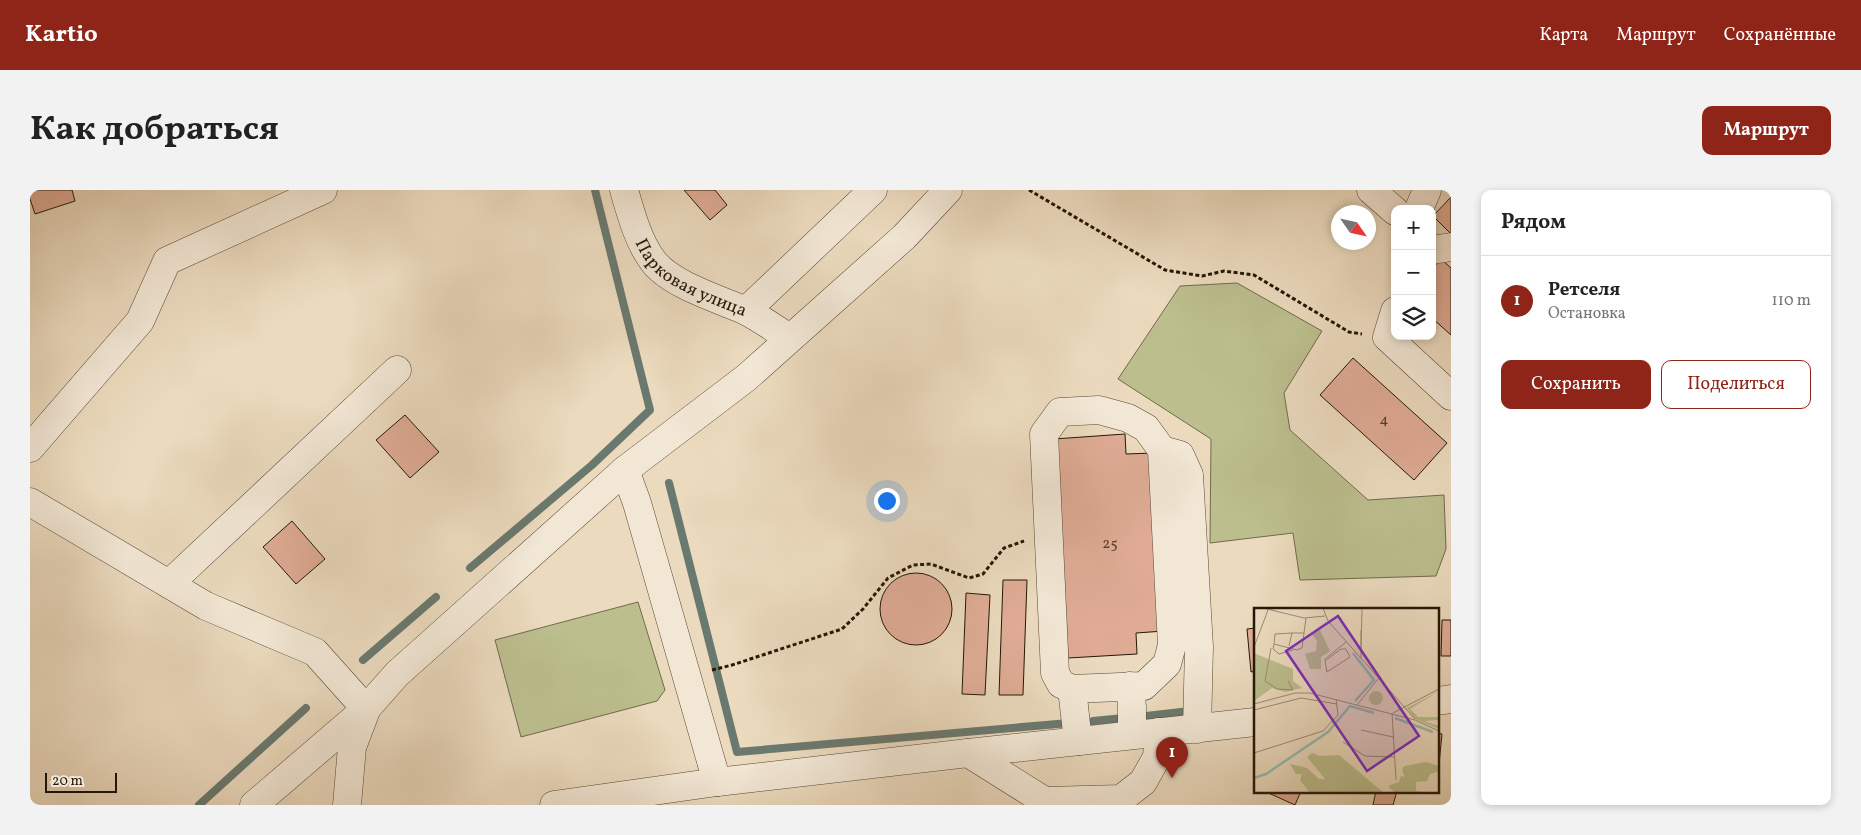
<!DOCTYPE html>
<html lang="ru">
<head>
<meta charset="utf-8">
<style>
  :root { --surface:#fff; --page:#f2f2f2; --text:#222; --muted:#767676; --line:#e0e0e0; --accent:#8f2418 }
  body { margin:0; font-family:Vollkorn,serif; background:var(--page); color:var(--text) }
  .controls { position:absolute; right:15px; top:15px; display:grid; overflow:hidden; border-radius:10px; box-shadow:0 2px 8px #0003 }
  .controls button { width:45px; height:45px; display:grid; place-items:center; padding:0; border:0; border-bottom:1px solid var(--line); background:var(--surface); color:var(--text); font:25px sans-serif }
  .compass { position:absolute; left:1301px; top:15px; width:45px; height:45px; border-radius:50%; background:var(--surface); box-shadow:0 2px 8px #0003; rotate:124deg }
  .scale { position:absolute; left:15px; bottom:12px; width:72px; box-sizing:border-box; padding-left:5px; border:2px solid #241808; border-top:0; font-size:14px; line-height:18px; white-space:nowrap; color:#241808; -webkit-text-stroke:4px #f2e7d5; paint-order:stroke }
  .you { position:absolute; left:856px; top:310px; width:18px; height:18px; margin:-12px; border:4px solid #fff; border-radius:50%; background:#1a73e8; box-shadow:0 0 0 8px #1a73e833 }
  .badge { display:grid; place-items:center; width:32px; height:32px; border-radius:50%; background:var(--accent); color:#fff; font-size:16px; font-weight:700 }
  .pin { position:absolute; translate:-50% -41px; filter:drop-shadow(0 1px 2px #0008) }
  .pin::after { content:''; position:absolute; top:26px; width:18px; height:15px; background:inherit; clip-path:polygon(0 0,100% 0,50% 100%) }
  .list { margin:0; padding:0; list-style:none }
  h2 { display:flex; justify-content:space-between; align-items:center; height:65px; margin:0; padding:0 20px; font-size:21px }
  h2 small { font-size:16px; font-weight:400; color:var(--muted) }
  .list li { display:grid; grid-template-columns:32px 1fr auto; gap:15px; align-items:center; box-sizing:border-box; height:90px; padding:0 20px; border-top:1px solid var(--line) }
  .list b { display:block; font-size:19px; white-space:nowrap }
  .list p { margin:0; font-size:16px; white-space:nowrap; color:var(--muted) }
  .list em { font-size:16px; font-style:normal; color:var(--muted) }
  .actions { display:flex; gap:10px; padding:15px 20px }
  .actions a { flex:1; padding:11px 0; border:1px solid var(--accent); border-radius:10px; text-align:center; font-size:18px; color:var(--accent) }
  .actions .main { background:var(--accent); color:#fff }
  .icon { flex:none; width:28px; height:28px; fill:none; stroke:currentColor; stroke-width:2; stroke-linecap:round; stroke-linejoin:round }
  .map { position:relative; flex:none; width:1421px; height:615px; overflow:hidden; border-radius:10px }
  header { display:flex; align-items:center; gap:30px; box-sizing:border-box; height:70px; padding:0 25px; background:var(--accent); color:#fff }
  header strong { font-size:24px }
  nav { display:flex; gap:28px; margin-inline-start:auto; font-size:18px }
  .intro { display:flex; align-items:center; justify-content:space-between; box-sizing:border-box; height:120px; padding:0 30px }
  h1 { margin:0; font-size:35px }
  .button { padding:12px 22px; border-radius:10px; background:var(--accent); color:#fff; font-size:18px; font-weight:700 }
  main { display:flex; gap:30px; padding:0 30px }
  aside { flex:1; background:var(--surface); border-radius:10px; box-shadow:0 2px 8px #0003 }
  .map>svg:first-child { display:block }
  .green { fill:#bcbe8e; stroke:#706b4b }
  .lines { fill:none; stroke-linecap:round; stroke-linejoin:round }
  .stream { stroke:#6a796f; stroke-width:8 }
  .building { fill:#dfab95; stroke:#241808 }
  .minor-casing { stroke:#564836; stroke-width:29 }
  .path { stroke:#241808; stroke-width:3; stroke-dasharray:4 2.5; stroke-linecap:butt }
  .minor { stroke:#f2e7d5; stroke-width:28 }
  .labels { text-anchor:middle; stroke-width:5; stroke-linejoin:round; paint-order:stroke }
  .number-label { font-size:15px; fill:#533d2b }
  .street-label { font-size:18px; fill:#241808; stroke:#f2e7d5 }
  .inset-river { fill:none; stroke:#98bab4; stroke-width:2.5 }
  .inset-road { fill:none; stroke:#9b8c75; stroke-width:1 }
  .view { fill:#7b2cbf; fill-opacity:0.15; stroke:#7b2cbf; stroke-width:2.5 }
  .inset-edge { fill:none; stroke:#241808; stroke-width:2.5 }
</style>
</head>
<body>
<header>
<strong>Kartio</strong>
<nav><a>Карта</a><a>Маршрут</a><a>Сохранённые</a></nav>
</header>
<div class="intro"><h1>Как добраться</h1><a class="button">Маршрут</a></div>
<main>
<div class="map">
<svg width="1421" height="615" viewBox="0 0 1421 615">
  <rect width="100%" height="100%" fill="#ebdabe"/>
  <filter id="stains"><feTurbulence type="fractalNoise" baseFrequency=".004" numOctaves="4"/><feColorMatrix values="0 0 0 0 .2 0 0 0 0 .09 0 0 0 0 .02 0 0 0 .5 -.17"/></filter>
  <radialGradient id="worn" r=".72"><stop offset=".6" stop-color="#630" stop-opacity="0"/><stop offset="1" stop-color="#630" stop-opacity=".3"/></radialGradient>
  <g class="green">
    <polygon points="1207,93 1292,141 1254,203 1260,240 1338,310 1414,305 1416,359 1406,386 1270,390 1263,343 1180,353 1181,249 1088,189 1150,96"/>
    <polygon points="608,412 635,500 627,511 491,547 465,450"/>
  </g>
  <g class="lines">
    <g class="stream">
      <polyline points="639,293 707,562 1039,533"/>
      <polyline points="440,378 562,275 620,220 565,0"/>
      <polyline points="333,470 406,407"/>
      <polyline points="1116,526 1160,521"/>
      <polyline points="1063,531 1094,528"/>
      <polyline points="169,615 276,518"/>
    </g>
  </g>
  <g class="building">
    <polygon points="0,0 42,0 45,11 5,24 0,9"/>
    <polygon points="654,0 685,0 697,15 680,30"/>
    <polygon points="1421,7 1421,44 1403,26"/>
    <polygon points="1411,69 1421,78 1421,145 1402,128 1402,79"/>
    <polygon points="1323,168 1417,253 1384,290 1290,205"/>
    <polygon points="375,225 409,262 380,288 346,250"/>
    <polygon points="1095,244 1096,264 1123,263 1134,441 1106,443 1107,464 1038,468 1024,249"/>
    <polygon points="262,331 295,369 266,394 233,357"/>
    <circle cx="886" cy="419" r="36"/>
    <polygon points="973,390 997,390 993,505 969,505"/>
    <polygon points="936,403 960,405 955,505 932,504"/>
    <polygon points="1412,430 1421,430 1421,466 1411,466"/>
    <polygon points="1225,438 1225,481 1221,482 1217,439"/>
    <polygon points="1407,543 1412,544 1409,574 1407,574"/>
    <polygon points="1234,601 1271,601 1265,615"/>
    <polygon points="1346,601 1367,601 1363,615 1343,615"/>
  </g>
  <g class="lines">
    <g class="minor-casing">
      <g id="minor">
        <path id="s1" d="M594,0C601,24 608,51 623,71C640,94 688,109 714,120C730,128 745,139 760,148"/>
        <polyline points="1341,0 1365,21"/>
        <polyline points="1389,19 1397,0"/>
        <polyline points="1402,60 1421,57"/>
        <polyline points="716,121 843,0"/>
        <polyline points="1365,121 1357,147 1421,206"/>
        <polygon points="1069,220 1098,228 1116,238 1132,260 1142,455 1137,474 1114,496 1042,499 1031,494 1025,483 1014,244 1030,222"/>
        <polyline points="0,258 110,131 137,71 293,0"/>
        <polyline points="1132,260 1150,265 1159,285 1169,457 1167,539"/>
        <polyline points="595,280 607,313 687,592"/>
        <polyline points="0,312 176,416 285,462 336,519"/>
        <polyline points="139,394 367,180"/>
        <polyline points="1100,496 1102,517 1102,545"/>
        <polyline points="1042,499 1048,551"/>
        <polyline points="1407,511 1421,509"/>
        <polyline points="938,563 1021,615"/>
        <polyline points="1016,611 1091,609 1113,592 1127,567 1129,542"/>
        <polyline points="224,615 336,519 367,484 595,280 716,188 874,47 918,0"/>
        <polyline points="317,615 322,557 335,523"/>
        <polyline points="524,615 687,592 938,563 1225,532"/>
      </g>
    </g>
    <g class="path">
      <polyline points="999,0 1135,80 1172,86 1194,81 1224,85 1319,142 1332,144"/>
      <polyline points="682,480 702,475 812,439 833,419 858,388 883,375 901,374 939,388 953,384 974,358 994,351"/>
    </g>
    <use href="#minor" class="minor"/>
  </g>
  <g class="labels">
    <g class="number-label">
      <text x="1354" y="234">4</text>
      <text x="1080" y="358">25</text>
    </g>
    <g class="street-label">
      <text dy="6" stroke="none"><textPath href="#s1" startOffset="118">Парковая улица</textPath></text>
    </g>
  </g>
  <g transform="translate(1224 418)">
    <rect width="185" height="185" fill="#ebdabe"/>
    <path d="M66,22L76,43L67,49V61H56L51,46L62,43L63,33L58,26ZM0,45L39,61V73L48,80L31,84L18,80L0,93ZM115 90a7 7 0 1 1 14 0a7 7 0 1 1-14 0ZM185,83L156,101L164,109H185V112L170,113L185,118V121L161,111L153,100ZM58,145L66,148L85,147L130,185H56L46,172L48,166H42L36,156L53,160L65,171H71L53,149ZM172,154L185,158V163L176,166L173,173L162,174V183L171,185H141L134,178L145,174L147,168L151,169L148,162L150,158Z" fill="#bcbe8e"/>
    <path class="inset-river" d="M99,45L120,72L101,93M141,110L179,124M0,170L12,166L74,124L96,98L120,105"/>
    <path class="inset-road" d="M9,0L50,10L71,8M69,0L74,13L161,111M107,22V50M38,25H50L52,10M20,36L19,41L25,46L39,42M35,38L38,25L21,26L20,36L43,42L48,40L50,25M0,39L14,2M17,40L11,73L23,81L39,82L34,73M87,41H92L96,49L73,64L71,53ZM107,41L108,0M70,52L92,34M0,96L41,85H56L161,112L185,123M103,97L124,71M0,102L47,90L83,96M138,105L142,172M139,105L185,81M107,122L139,129M89,134L111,148L140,149M0,145L69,123L84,107L82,91"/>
    <path class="view" d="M84,8L165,128L113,163L32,43Z"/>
    <rect width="185" height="185" class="inset-edge"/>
  </g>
  <rect width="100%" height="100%" filter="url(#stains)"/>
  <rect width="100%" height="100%" fill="url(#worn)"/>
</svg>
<div class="controls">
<button>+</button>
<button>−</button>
<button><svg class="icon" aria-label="layers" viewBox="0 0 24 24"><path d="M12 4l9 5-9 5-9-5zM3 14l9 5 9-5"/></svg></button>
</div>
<svg class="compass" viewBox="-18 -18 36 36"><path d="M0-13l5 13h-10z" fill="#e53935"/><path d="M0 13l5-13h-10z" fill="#767676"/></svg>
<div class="scale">20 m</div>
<div class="you"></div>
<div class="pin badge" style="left:1142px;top:588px">1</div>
</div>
<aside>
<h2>Рядом<small></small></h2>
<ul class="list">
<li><span class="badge">1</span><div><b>Ретселя</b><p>Остановка</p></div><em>110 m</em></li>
</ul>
<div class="actions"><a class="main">Сохранить</a><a>Поделиться</a></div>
</aside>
</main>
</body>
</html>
